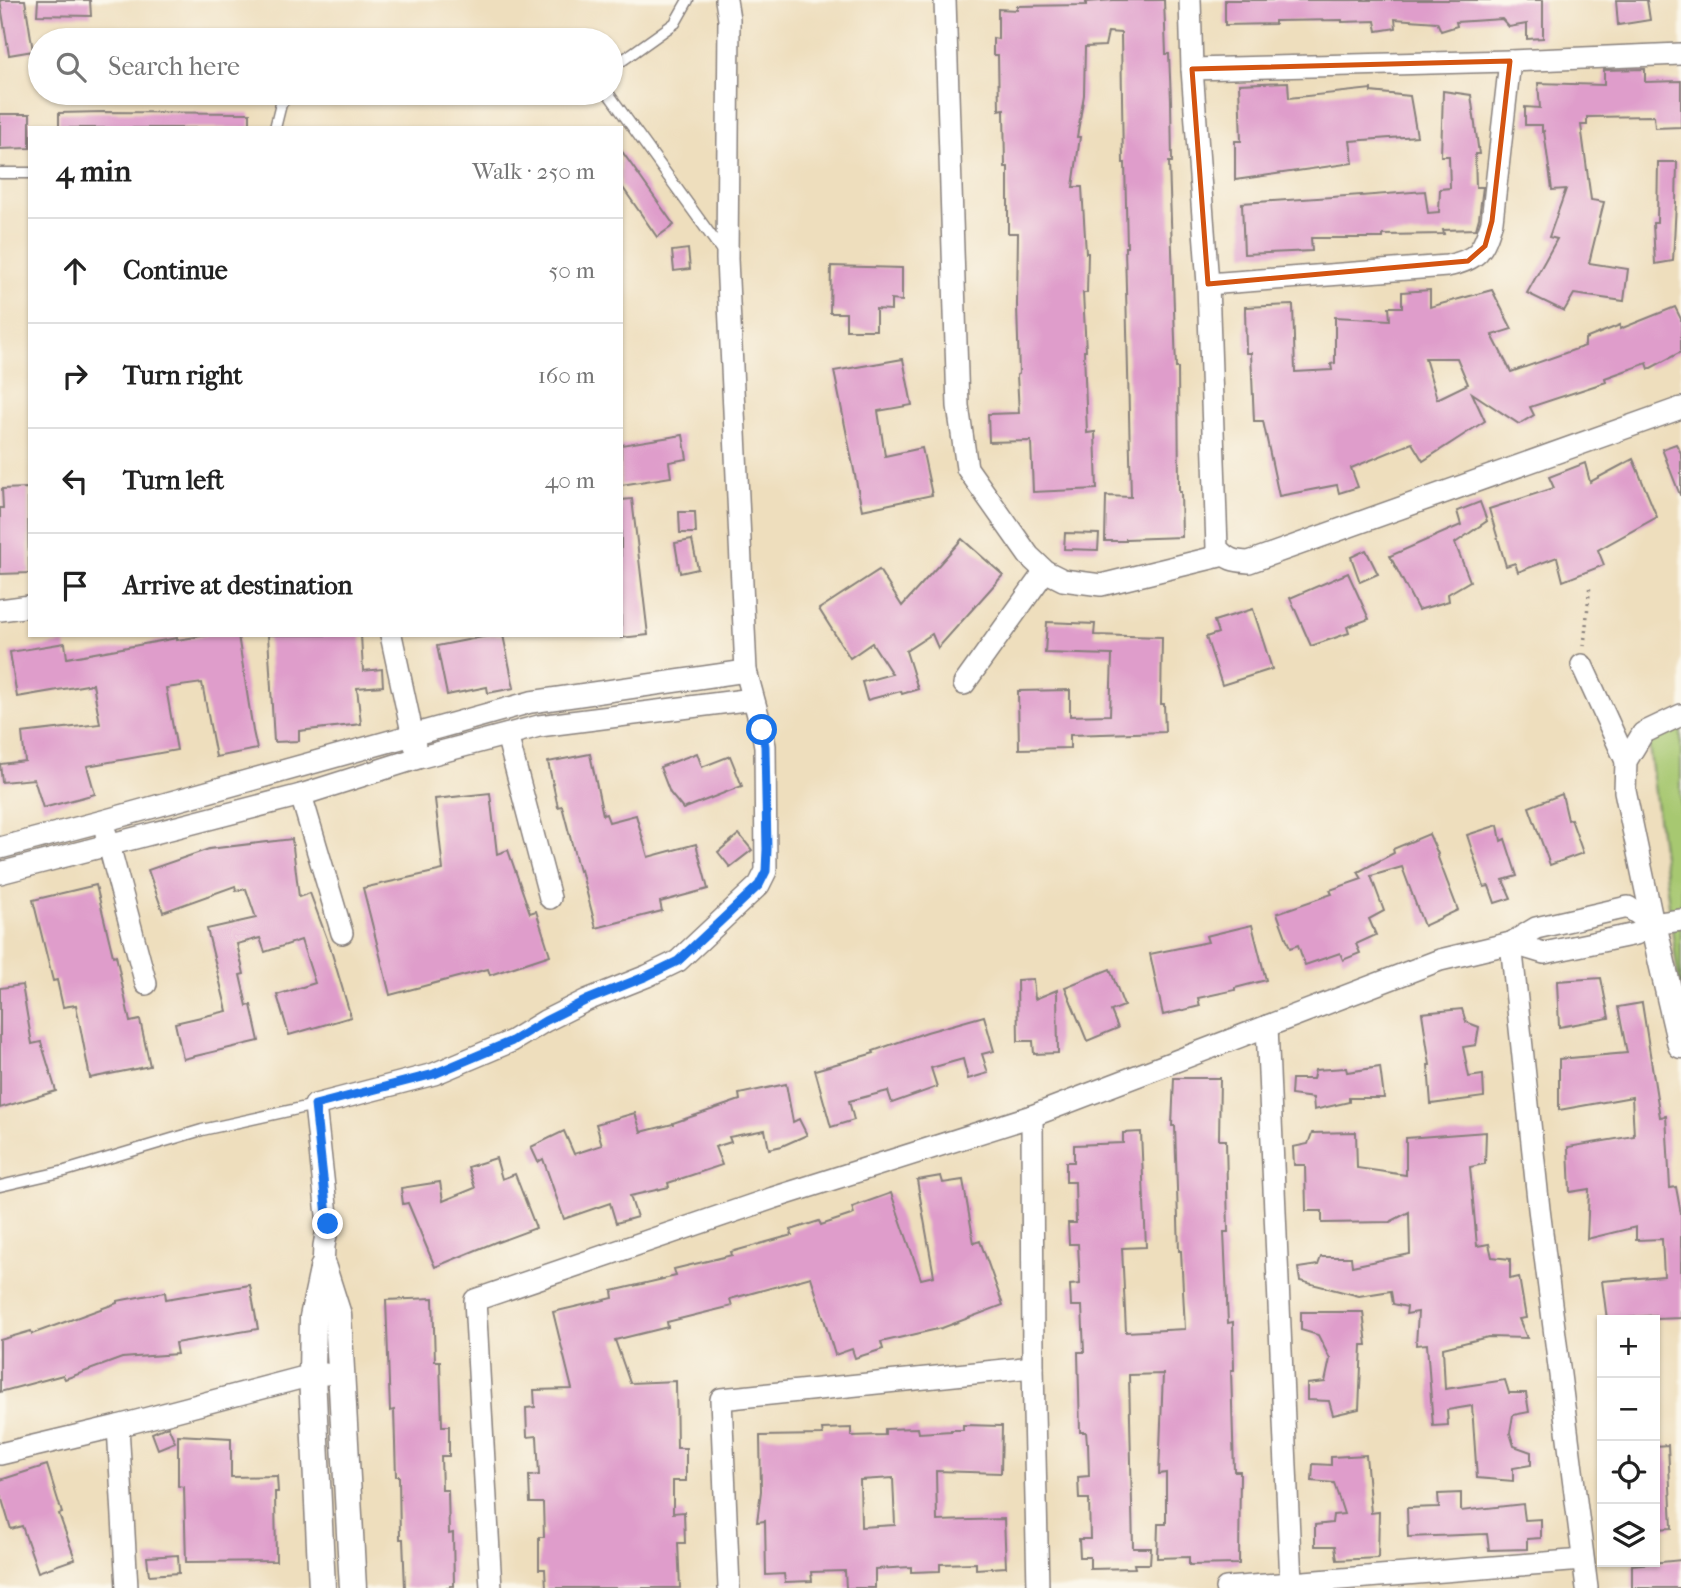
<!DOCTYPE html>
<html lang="en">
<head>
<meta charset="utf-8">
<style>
  :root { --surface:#fff; --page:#f2f2f2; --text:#222; --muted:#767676; --line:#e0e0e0 }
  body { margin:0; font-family:"IM FELL French Canon",serif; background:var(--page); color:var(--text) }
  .controls { position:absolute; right:21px; bottom:21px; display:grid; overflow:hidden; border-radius:0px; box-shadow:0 2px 5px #0004 }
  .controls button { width:63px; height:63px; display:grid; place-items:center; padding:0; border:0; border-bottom:2px solid var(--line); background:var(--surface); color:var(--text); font:35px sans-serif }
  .stop { position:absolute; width:21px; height:21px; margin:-16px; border:5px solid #1a73e8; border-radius:50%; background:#fff }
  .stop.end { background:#1a73e8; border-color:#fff; box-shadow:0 2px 7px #0008 }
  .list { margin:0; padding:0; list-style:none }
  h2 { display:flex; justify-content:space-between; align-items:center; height:91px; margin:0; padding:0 28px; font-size:30px }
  h2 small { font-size:23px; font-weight:400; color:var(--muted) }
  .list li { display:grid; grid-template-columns:46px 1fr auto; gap:21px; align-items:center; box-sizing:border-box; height:105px; padding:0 28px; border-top:2px solid var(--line) }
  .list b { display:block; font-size:26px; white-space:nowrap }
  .list em { font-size:23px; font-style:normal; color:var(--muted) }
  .icon { flex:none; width:38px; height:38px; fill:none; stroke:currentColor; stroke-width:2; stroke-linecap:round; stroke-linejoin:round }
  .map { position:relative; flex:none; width:1681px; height:1588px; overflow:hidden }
  .search { position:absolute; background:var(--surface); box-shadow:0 2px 5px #0004; left:28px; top:28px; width:595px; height:77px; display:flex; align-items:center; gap:18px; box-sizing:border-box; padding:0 24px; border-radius:38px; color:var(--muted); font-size:26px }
  .panel { position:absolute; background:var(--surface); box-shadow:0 2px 5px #0004; left:28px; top:126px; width:595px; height:511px; border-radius:0px }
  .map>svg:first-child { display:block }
  .green { fill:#a7c871; stroke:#647556; stroke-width:2 }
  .building { fill:#df9dcb; fill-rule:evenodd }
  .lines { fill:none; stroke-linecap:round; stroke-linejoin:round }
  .service-casing { stroke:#88807c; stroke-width:13 }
  .minor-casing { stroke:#88807c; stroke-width:24 }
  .tertiary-casing { stroke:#88807c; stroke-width:29 }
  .path { stroke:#88807c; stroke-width:3.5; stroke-dasharray:2 5; stroke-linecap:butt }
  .service { stroke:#fff; stroke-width:10 }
  .minor { stroke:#fff; stroke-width:21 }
  .tertiary { stroke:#fff; stroke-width:26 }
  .route { stroke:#1a73e8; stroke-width:9 }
  .marked { fill:none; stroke:#d45411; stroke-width:5; stroke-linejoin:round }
</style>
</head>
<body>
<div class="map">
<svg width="1681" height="1588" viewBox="0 0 1681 1588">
  <rect width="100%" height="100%" fill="#fbf7ec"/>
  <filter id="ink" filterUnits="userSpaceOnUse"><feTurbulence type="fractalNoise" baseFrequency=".0143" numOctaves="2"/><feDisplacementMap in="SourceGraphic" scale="14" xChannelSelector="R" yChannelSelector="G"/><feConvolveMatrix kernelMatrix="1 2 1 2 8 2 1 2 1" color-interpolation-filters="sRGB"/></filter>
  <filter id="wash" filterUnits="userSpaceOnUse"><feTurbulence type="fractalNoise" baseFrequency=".00686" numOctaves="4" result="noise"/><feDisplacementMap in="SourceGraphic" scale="28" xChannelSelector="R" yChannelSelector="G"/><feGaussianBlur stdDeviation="1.57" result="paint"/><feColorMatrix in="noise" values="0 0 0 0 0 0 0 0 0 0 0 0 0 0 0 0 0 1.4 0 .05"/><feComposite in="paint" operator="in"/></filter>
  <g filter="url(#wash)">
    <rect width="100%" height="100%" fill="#eedebd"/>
    <polygon class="green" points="1681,722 1681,1000 1648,738"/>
    <g id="blocks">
      <g class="building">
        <polygon points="0,0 25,0 33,51 9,55"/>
        <polygon points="38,0 90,0 91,16 37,15"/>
        <polygon points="1113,0 1164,0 1166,54 1169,54 1171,100 1172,162 1169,162 1176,368 1178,368 1179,492 1181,492 1182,537 1126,539 1126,541 1105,541 1106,496 1131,497 1125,247 1127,247 1125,163 1123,163 1121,33 1108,32 1105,46 1085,47 1084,95 1077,137 1080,137 1073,187 1082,187 1086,253 1088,253 1087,293 1083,293 1086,351 1084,351 1087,433 1095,432 1097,489 1033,492 1031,441 989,442 988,414 1019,413 1017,375 1019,374 1017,305 1018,233 1008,233 1008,167 1005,167 1004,109 999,110 998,55 993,55 993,38 998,39 998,9 1017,10 1017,6 1086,5 1086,2"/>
        <polygon points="1225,0 1543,0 1543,38 1527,39 1527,24 1509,27 1502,19 1456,22 1457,26 1441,31 1437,22 1395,19 1396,28 1377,31 1375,21 1342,22 1342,20 1275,21 1275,24 1225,25"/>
        <polygon points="1616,0 1647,0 1650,20 1618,25"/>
        <polygon points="1645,69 1645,82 1681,81 1681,127 1655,128 1654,116 1587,117 1587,125 1581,125 1591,200 1604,202 1589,263 1628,269 1624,301 1574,294 1564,311 1527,293 1557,239 1549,237 1566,189 1552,190 1544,131 1542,132 1542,125 1525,125 1525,107 1540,108 1538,83 1604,85 1604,70"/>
        <polygon points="1288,82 1289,98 1371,89 1371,92 1410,96 1417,136 1350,141 1353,163 1235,180 1235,141 1241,141 1239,84"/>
        <polygon points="1443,91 1471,95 1479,154 1475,154 1476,187 1483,187 1479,218 1476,229 1443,230 1444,234 1383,235 1383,238 1311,238 1312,251 1244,254 1242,203 1361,195 1361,196 1425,191 1428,213 1439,212 1440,189 1450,188 1449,156 1441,156"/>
        <polygon points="103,112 250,113 250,128 59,128 59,113"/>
        <polygon points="0,114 30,114 30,148 0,149"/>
        <polygon points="621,150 674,225 657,237 621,185"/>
        <polygon points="1658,162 1677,162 1676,203 1673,261 1655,264 1653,223 1657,223"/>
        <polygon points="688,249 690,269 674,271 672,251"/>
        <polygon points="831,266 902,268 902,301 891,300 891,310 876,309 876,330 846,330 846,313 830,313"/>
        <path d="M1430,290V307L1492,290L1512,329L1492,335L1511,372L1585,346V339L1620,325V329L1675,307L1681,319V352L1649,369L1647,363L1605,378L1606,382L1530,407L1534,415L1519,424L1472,393L1485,421L1423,461L1412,443L1351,468L1358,487L1339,493L1337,485L1279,496L1263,421H1254L1251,353H1246L1245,307L1293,305L1295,372L1332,370L1331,364L1335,363V317L1390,320L1389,307H1402V292ZM1425,358H1457L1468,384L1437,399Z"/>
        <polygon points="903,359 912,405 878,411 885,456 922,448 932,495 862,510 834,371"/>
        <polygon points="683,435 687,459 669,462 671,477 621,485 621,445"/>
        <polygon points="1676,444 1681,453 1681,495 1680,495 1662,449"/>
        <polygon points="1633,459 1657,517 1598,550 1604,565 1563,581 1557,557 1518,572 1515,563 1506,566 1489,509 1554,488 1549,477 1585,463 1590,482"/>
        <polygon points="28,488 29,573 0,574 0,508 3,508 2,489"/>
        <polygon points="632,499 648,635 621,638 621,500"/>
        <polygon points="1480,502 1487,521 1455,543 1470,581 1448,594 1449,601 1418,610 1390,556 1461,525 1457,511"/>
        <polygon points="679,512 695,512 696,533 680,533"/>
        <polygon points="1065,533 1099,534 1098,550 1064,549"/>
        <polygon points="962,539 1003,575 938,648 932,634 906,651 918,689 902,694 901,691 867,700 862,682 892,674 872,643 850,658 819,609 879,570 902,606"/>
        <polygon points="692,540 698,569 680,573 675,543"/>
        <polygon points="1366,550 1378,574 1360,582 1351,557"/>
        <polygon points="1348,573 1369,619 1347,627 1349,633 1311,646 1290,598"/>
        <polygon points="1253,609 1272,669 1222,685 1206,637 1218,633 1214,621"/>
        <polygon points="1047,622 1095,624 1094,635 1162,637 1161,704 1164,704 1165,732 1070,735 1070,748 1019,749 1018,691 1070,690 1070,716 1110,715 1112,655 1045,653"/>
        <polygon points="208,635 238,635 253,731 257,749 216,757 202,683 166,688 177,750 87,766 95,794 43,808 34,779 2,782 0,764 25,761 22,733 100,724 93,684 17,697 10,652 65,643 67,658 177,638 177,640"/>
        <polygon points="268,635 361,635 363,671 382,669 383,686 357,688 361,724 299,731 299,741 274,742"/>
        <polygon points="492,635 503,635 514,688 488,693 487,687 447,695 437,646"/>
        <polygon points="697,753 702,767 730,756 742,786 683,809 670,793 660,767"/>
        <polygon points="590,754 603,815 606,814 609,822 636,815 648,857 696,844 708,889 660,902 662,911 596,928 581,870 579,871 562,806 558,807 548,762"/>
        <polygon points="490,793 497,854 508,850 530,913 536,911 550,955 490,975 488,969 390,995 363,888 443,870 435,799"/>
        <polygon points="1562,794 1568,820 1571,819 1583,853 1550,865 1529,807"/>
        <polygon points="1498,825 1501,841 1505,839 1517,876 1503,880 1511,898 1495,903 1489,886 1484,887 1467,835"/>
        <polygon points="739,834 752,850 730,867 718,852"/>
        <polygon points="1429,834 1438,854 1437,855 1458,910 1424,926 1402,867 1371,876 1384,911 1369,919 1376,935 1356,944 1360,953 1343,960 1340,953 1305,965 1298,945 1290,948 1277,913 1332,894 1330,890 1362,879 1358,872 1394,853 1393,849"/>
        <polygon points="292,839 299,897 310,893 330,947 351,1017 289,1035 277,995 315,983 301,940 265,952 260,938 237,944 244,974 240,975 247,1006 251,1005 259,1041 183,1059 175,1023 227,1011 207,929 256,918 246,889 236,891 235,886 163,912 148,870 209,849"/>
        <polygon points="96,885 113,956 116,955 130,1022 140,1020 150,1066 90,1078 76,1005 63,1007 57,980 53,981 33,900"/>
        <polygon points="1252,925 1266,980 1235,988 1235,990 1198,998 1200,1006 1163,1015 1150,954 1208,942 1206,936"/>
        <polygon points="1110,969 1124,1006 1111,1011 1118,1028 1087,1041 1065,987"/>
        <polygon points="1601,978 1609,1018 1559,1027 1557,981"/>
        <polygon points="1033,979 1035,999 1057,990 1058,1053 1034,1054 1033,1041 1018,1041 1017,980"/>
        <polygon points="22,985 32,1044 41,1042 56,1091 0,1108 0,988"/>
        <polygon points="1642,1003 1660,1117 1666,1116 1670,1188 1676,1187 1681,1214 1681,1318 1655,1319 1655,1315 1607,1320 1602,1281 1664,1276 1662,1239 1636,1240 1636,1227 1587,1239 1589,1189 1570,1192 1568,1147 1634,1136 1632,1097 1559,1110 1559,1059 1627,1053 1618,1007"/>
        <polygon points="1462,1009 1466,1022 1479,1027 1476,1045 1463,1047 1469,1077 1483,1075 1484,1097 1431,1104 1428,1065 1430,1065 1422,1013"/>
        <polygon points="984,1016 994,1051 982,1054 988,1073 968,1079 963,1059 931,1068 937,1087 892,1103 888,1091 849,1101 854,1120 831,1127 815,1070 874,1053 873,1051 927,1032"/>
        <polygon points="1380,1067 1384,1098 1349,1098 1349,1102 1314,1110 1313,1098 1291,1095 1292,1079 1313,1079 1315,1070 1346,1068 1347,1072"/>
        <polygon points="1174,1078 1220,1078 1219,1140 1226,1140 1228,1232 1224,1232 1228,1323 1233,1322 1234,1370 1231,1370 1234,1471 1240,1471 1239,1564 1189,1565 1189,1557 1157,1558 1158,1524 1166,1524 1166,1473 1159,1474 1163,1374 1129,1375 1133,1548 1151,1548 1150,1564 1134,1564 1135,1568 1090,1569 1090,1557 1080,1557 1079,1539 1090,1539 1089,1499 1079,1499 1078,1477 1089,1476 1088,1443 1087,1443 1086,1432 1080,1432 1078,1352 1084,1352 1082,1306 1071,1306 1070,1285 1080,1284 1078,1244 1069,1244 1068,1223 1076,1223 1075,1182 1066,1182 1066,1162 1074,1162 1074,1145 1123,1143 1123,1133 1141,1132 1146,1247 1122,1248 1126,1332 1185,1329 1181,1251 1179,1251 1175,1126 1172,1126"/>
        <polygon points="786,1084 793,1122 799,1119 807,1135 782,1146 769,1149 765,1130 729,1137 731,1142 715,1147 722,1165 668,1183 669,1187 630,1196 637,1217 616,1223 610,1203 564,1219 543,1159 538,1162 531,1147 564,1131 574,1154 602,1145 596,1124 635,1113 641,1132 673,1124 673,1123 740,1100 739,1094"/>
        <polygon points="1356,1132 1357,1168 1406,1175 1406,1138 1486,1132 1485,1164 1470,1167 1477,1246 1489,1244 1492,1257 1510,1259 1510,1279 1519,1277 1526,1318 1519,1319 1527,1338 1488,1337 1443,1348 1445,1389 1505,1380 1509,1393 1526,1393 1529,1412 1513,1415 1510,1433 1514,1446 1531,1452 1531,1465 1513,1468 1513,1481 1477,1478 1472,1406 1447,1410 1448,1425 1433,1426 1427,1344 1416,1345 1418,1312 1406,1314 1407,1307 1393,1304 1391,1291 1359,1296 1300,1281 1298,1268 1318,1265 1321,1257 1351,1257 1352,1266 1410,1254 1409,1212 1390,1222 1322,1223 1322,1211 1306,1211 1305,1165 1294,1165 1293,1147 1308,1144 1312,1133"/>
        <polygon points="496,1158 502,1179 515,1174 536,1228 498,1242 498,1241 435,1267 408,1203 403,1204 401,1188 440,1182 443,1201 475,1188 468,1167"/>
        <polygon points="941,1176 943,1183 963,1180 974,1243 980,1241 1003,1305 942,1328 881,1342 883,1349 855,1358 852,1349 835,1355 811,1277 730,1299 732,1306 667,1322 668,1327 615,1340 630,1383 676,1381 677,1448 686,1448 686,1481 673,1481 673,1513 684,1512 685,1543 678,1543 680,1588 546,1588 545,1569 539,1569 539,1537 544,1537 543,1503 530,1503 529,1476 539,1475 537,1436 527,1437 526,1408 535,1407 534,1390 572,1389 553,1312 613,1298 612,1291 676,1276 674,1269 732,1255 731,1252 792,1235 791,1230 819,1221 821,1225 854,1214 852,1207 891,1193 921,1279 934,1276 917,1180"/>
        <polygon points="250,1285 258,1329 175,1343 177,1354 122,1358 65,1379 63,1375 0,1392 0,1340 31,1331 32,1334 117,1303 117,1301 165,1292 166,1299"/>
        <polygon points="433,1298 435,1361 440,1361 442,1426 449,1426 449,1456 441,1456 442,1490 448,1490 449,1534 453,1533 454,1586 450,1586 450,1588 405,1588 403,1539 400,1539 399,1476 396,1476 394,1410 390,1411 386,1300"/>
        <polygon points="1301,1312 1363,1312 1367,1345 1362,1345 1359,1409 1333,1415 1329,1401 1307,1400 1307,1384 1325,1382 1330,1359 1318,1335 1301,1330"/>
        <path d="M963,1425L1002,1426L1001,1473L936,1471L937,1521L1004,1519L1006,1567L976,1569V1563L940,1564V1571L911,1572V1567L875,1569V1588H846L845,1571L811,1572L812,1581L785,1582L784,1574L766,1575L765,1521L757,1522L761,1491L760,1436L823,1435L822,1429L851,1428V1436L885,1435V1429L918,1428L919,1433L951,1431V1430H963ZM893,1478L895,1525L861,1527L860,1480Z"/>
        <polygon points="168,1426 175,1442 158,1449 152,1433"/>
        <polygon points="178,1435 231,1438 231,1477 277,1476 278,1492 275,1492 276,1561 186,1562 184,1487 178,1486"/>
        <polygon points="1668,1445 1672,1528 1655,1529 1655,1446"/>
        <polygon points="1366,1455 1371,1513 1379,1512 1378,1558 1337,1560 1335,1546 1315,1546 1315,1525 1332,1523 1333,1515 1344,1514 1334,1483 1312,1481 1313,1464 1331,1465 1331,1457"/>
        <polygon points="47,1465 62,1513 59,1514 75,1559 38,1572 22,1526 11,1529 0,1493 0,1480"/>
        <polygon points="1461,1493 1461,1511 1523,1504 1525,1520 1541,1519 1541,1538 1527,1539 1527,1549 1489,1550 1487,1534 1408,1537 1407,1508 1439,1507 1438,1494"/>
        <polygon points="178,1555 179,1573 149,1575 147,1557"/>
        <polygon points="1681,1560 1681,1588 1632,1588 1632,1565"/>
      </g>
    </g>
  </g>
  <g filter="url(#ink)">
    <use href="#blocks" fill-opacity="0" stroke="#88807c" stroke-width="2"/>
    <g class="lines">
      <g class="service-casing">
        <g id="service">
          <polyline points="611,61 623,60 675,23 688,0"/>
          <polyline points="608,93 725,255"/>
          <polyline points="275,128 281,104 291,93 348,93"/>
          <polyline points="0,173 30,173"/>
          <polyline points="0,1186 65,1171 202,1130 315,1105"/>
        </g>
      </g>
      <g class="minor-casing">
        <g id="minor">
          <polyline points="945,0 958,406 967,468 1029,556 1045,571 1063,580 1101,585 1224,555"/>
          <path d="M1190,0L1192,69L1208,284L1217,548C1228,560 1233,561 1249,562L1681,408"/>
          <polyline points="1192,69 1510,61 1681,54"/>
          <path d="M1208,284L1447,266C1479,259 1483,251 1492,221L1510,61"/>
          <polyline points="0,610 30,606"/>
          <polyline points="391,635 415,746"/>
          <polyline points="1582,665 1626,761"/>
          <polyline points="964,684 1045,571"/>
          <polyline points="507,735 550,898"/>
          <polyline points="301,795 342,933"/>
          <polyline points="106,834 146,984"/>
          <polyline points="0,848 103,821 531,702 746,671"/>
          <polyline points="0,873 301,795 418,758 539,726 753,699"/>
          <polyline points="1653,924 1625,791 1626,761 1643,733 1681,715"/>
          <polyline points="1511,943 1539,1209 1587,1588"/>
          <polyline points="1511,943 1544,953 1636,934 1653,924 1681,920"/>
          <polyline points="1267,1026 1291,1583"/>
          <polyline points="1032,1116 1033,1367 1038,1588"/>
          <polyline points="323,1268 324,1246 328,1224 315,1105 434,1074 512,1041 545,1021 587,1000 647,976 678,961 759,885 766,871 765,746 762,730 746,671 727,259 729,19 726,0"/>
          <polyline points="118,1426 312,1375 326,1374"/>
          <polyline points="0,1454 118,1426 127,1588"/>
          <polyline points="491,1588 475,1300 773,1198 1032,1116 1440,960 1511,943 1536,928 1628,907 1653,924"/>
          <polyline points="729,1588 721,1399 1033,1367"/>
          <polyline points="1226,1588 1583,1560"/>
        </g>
      </g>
      <g class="tertiary-casing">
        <g id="tertiary">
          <polyline points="1653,924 1681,1045"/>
          <polyline points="323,1268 338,1315 353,1588"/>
          <polyline points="322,1588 312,1375 313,1317 323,1270"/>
        </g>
      </g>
      <polyline class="path" points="1584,646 1590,584"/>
      <use href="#service" class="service"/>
      <use href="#minor" class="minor"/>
      <use href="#tertiary" class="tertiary"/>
    </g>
  </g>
  <g class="lines" filter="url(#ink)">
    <polyline class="route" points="328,1224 315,1105 434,1074 512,1041 545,1021 587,1000 647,976 678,961 759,885 766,871 767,849 765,746 762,730"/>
  </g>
  <path class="marked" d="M1510,61L1492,221L1485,246L1468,261L1208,284L1192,69Z"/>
</svg>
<div class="controls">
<button>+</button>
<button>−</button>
<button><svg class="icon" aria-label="locate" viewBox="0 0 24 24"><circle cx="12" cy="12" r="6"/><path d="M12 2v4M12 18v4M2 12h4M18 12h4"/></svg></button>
<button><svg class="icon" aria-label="layers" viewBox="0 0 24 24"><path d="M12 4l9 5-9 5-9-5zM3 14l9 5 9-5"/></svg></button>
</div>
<div class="stop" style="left:762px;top:730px"></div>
<div class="stop end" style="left:328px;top:1224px"></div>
<div class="search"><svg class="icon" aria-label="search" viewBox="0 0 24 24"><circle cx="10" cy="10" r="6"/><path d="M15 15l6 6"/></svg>Search here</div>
<section class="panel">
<h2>4 min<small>Walk · 250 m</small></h2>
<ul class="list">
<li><svg class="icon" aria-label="ahead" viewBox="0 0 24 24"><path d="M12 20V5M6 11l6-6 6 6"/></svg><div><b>Continue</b></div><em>50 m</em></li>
<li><svg class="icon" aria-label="right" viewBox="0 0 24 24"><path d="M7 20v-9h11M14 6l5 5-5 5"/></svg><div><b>Turn right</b></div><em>160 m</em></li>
<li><svg class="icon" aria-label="left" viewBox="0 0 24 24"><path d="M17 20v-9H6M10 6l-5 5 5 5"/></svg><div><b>Turn left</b></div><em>40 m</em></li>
<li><svg class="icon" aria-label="arrive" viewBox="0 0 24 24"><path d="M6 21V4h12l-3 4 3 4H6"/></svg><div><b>Arrive at destination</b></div></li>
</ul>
</section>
</div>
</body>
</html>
